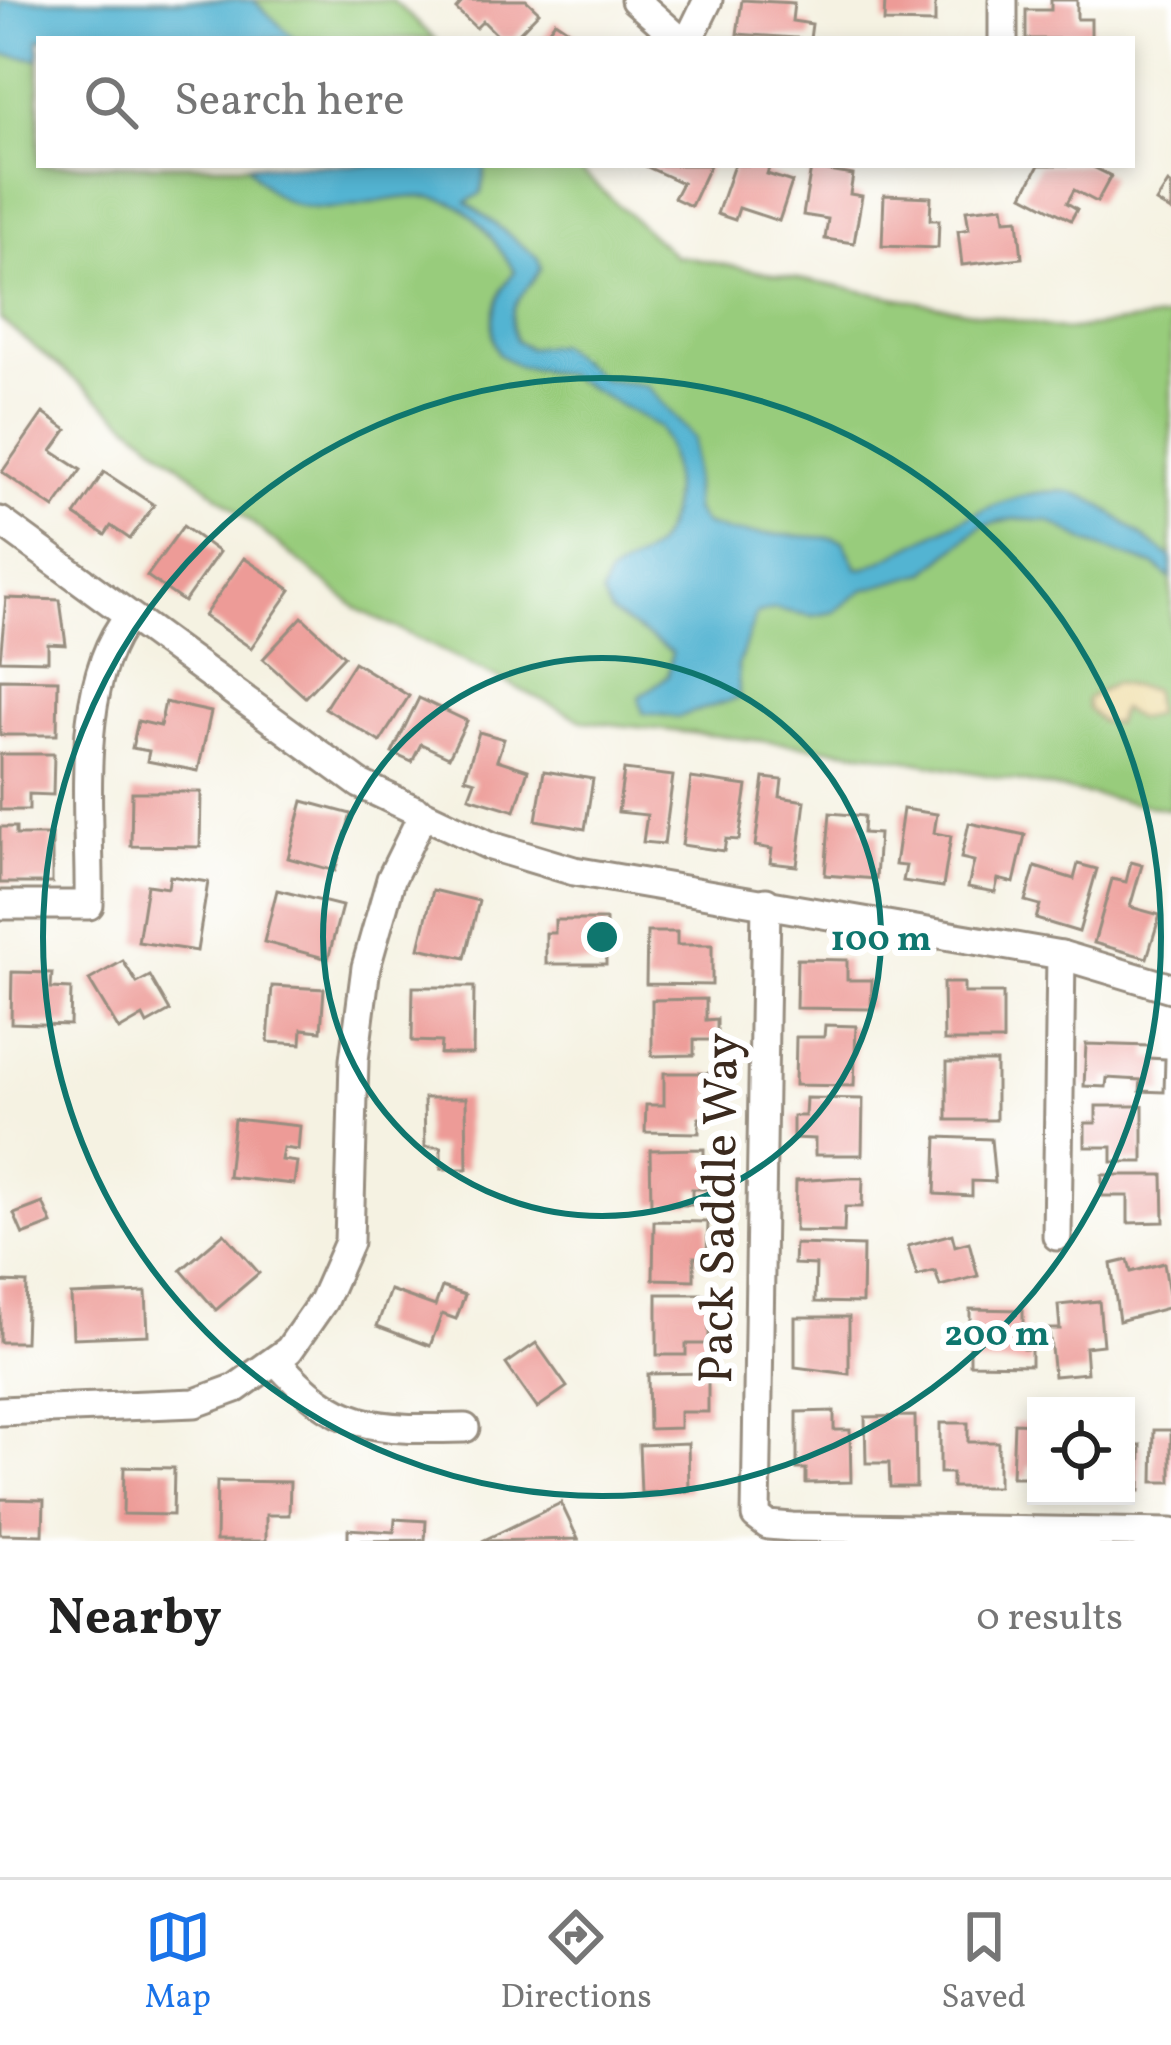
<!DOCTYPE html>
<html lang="en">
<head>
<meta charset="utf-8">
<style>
  :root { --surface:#fff; --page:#f2f2f2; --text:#222; --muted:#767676; --line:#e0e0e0; --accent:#1a73e8 }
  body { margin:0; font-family:Vollkorn,serif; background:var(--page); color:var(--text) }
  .controls { position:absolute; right:36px; bottom:36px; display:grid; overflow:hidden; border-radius:0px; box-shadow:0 6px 18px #0003 }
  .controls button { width:108px; height:108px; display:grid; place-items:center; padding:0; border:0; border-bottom:3px solid var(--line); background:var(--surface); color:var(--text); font:60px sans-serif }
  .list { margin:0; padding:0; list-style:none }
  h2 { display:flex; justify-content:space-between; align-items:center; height:156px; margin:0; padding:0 48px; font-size:51px }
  h2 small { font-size:39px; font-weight:400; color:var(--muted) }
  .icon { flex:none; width:66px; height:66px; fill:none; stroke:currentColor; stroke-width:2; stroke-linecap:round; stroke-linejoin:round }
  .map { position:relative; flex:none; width:1171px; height:1541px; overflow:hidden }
  .search { position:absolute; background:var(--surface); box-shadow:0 6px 18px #0003; left:36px; right:36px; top:36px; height:132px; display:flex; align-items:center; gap:30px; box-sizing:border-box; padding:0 42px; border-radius:0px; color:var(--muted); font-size:45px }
  .sheet { height:336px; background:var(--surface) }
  nav { display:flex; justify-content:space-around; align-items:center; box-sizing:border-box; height:168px; border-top:3px solid var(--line); background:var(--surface); font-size:33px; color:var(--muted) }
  nav a { display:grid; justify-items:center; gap:6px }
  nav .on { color:var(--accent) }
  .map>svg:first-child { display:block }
  .green { fill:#98cc7c; stroke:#6a7b4d; stroke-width:3 }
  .sand { fill:#eeda9e; stroke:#94825e; stroke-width:3 }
  .water { fill:#53b4d2; stroke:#476f78; stroke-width:3 }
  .building { fill:#ed9b97 }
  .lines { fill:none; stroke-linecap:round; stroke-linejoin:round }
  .minor-casing { stroke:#988e80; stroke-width:33 }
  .minor { stroke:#fff; stroke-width:27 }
  .ring { fill:none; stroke:#0f766e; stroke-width:6 }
  .labels { text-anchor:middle; stroke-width:12; stroke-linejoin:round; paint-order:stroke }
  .street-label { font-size:48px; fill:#3b2a1e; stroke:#fff }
  .centre { fill:#0f766e; stroke:#fff; stroke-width:6 }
  .ring-label { font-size:36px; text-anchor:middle; font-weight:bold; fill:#0f766e; stroke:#fff; stroke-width:12; stroke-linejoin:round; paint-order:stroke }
</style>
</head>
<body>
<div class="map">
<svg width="1171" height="1541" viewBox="0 0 1171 1541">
  <rect width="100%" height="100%" fill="#fff"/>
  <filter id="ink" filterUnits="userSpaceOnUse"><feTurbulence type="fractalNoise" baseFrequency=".00833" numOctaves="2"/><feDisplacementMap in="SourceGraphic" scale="24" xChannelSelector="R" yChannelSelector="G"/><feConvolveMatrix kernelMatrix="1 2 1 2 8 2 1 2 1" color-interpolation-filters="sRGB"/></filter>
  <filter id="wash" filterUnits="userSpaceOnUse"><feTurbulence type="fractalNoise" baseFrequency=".004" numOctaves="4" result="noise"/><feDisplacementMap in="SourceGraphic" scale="48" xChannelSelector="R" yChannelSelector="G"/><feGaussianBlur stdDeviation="2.7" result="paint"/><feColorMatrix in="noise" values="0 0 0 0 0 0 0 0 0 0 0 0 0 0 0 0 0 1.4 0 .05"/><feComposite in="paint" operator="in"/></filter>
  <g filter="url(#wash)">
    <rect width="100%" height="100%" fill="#f5f2e2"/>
    <polygon class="green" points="0,0 392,0 435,39 39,39 39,165 574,165 674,255 1065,330 1171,317 1171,810 870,753 584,721 358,609 0,319"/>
    <polygon class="sand" points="1114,683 1153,690 1155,715 1138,719 1121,709 1115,724 1101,722 1088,709 1087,699"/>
    <g class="water">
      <polygon points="0,0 253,0 295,39 39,39 39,59 0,54"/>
      <path d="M248,165H486L481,193L467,202L538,258L541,267C527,296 502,302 516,341L528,348L558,345L603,379L647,386L694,438V510L704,524L729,532L833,538L843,541L857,568H865C922,545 1023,472 1083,496C1109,506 1135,534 1160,549L1171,558V579L1156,566L1089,543L1049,521L1014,519L981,526L925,573L863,590L834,612L813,616L774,609L756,614L738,666L739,698L678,717L643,713L639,697L668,676L672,652L611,613L602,595L607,578C621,565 643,560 655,546C679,517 677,459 659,427L566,375L519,366L499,355C485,329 496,292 515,271C501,251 480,219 459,206C396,170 306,256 248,165Z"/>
    </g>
    <g id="blocks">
      <g class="building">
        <polygon points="464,0 526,0 539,12 513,39 501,39 483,21 476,28 456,9"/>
        <polygon points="742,0 794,3 792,21 812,24 810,39 737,34"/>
        <polygon points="885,0 935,0 935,23 884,22"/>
        <polygon points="1051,0 1077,0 1077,19 1091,19 1091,39 1026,39 1026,10 1051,10"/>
        <polygon points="555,21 582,39 542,39"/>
        <polygon points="643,165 710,165 691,206 674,198 682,183"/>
        <polygon points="734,165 770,165 767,174 792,182 779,221 739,208 735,220 717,214"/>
        <polygon points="1039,165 1089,165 1111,176 1097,202 1074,190 1067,203 1077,209 1071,220 1023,195"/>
        <polygon points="811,168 853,175 850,194 862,196 854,243 825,239 828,219 803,215"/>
        <polygon points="1168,183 1171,185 1171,211 1156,202"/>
        <polygon points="884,195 931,197 930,220 939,220 938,248 882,246"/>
        <polygon points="1003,206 1005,220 1018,219 1022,258 962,265 958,231 969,229 966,210"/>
        <polygon points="43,413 67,430 52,451 81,470 54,508 2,472"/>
        <polygon points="104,472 154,505 130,539 111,526 105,535 75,515"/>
        <polygon points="183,526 219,552 184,602 147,576"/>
        <polygon points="244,558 291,590 251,648 204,616"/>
        <polygon points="6,598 60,600 66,645 48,644 48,661 0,660"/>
        <polygon points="302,617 344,656 305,697 263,659"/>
        <polygon points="354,662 409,696 380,742 325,708"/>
        <polygon points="0,679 58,680 57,735 0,735"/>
        <polygon points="419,698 467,721 449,757 421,744 412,762 392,753"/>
        <polygon points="165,702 211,712 198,771 147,761 149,751 132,748 138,721 160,726"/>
        <polygon points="479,732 504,739 497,760 528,770 515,811 469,797 475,781 465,778"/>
        <polygon points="0,754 54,754 53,795 29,794 29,810 0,810"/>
        <polygon points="624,770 673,776 664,844 643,842 647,815 618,812"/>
        <polygon points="544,771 593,779 585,829 536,820"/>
        <polygon points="691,778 747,786 739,840 726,839 724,851 682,845"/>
        <polygon points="764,778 782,780 780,797 805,801 797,866 770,863 772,849 755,846"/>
        <polygon points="132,792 201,792 200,847 131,846"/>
        <polygon points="303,801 351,814 335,871 288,858"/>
        <polygon points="903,809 937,814 934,833 951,836 943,887 903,881 906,866 895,865"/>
        <polygon points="830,813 864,816 863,833 879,834 876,879 825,875"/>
        <polygon points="969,823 1025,835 1014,883 998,879 995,892 968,887 974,861 961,858"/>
        <polygon points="0,827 16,827 16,835 52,835 52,883 0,883"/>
        <polygon points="1131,862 1142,865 1130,907 1160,915 1147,958 1094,943 1112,879 1126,882"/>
        <polygon points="1078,864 1097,869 1079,932 1036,919 1040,905 1025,901 1035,867 1074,879"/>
        <polygon points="170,876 208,882 197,951 138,942 147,885 168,888"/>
        <polygon points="277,890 342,906 328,959 264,942"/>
        <polygon points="433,890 479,901 465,958 419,948"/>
        <polygon points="555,920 606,920 606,964 546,964 546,933 555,933"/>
        <polygon points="647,932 677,932 677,945 712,945 712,985 646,984"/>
        <polygon points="797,959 847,960 847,980 872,980 871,1009 796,1008"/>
        <polygon points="123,961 137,983 150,976 170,1011 147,1024 143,1016 119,1030 89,980"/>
        <polygon points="12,972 52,973 51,988 71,989 70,1025 11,1023"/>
        <polygon points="943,983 964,983 964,993 1003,993 1003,1041 944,1041"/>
        <polygon points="272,986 324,989 321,1031 302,1029 301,1044 268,1042"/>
        <polygon points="413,987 474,987 473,1054 440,1054 441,1042 412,1041"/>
        <polygon points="706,999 706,1020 717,1019 717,1040 694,1040 694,1055 652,1056 652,1000"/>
        <polygon points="825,1025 856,1026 854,1086 795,1085 796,1037 824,1037"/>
        <polygon points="1086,1044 1149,1046 1148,1058 1165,1059 1164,1092 1140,1091 1141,1080 1107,1078 1106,1087 1084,1086"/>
        <rect x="947" y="1062" width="49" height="58"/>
        <polygon points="664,1073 711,1073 710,1118 699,1118 699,1133 645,1132 646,1105 664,1105"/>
        <polygon points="424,1098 466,1098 467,1169 441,1169 441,1147 425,1147"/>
        <polygon points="806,1098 863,1099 862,1155 815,1155 815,1139 793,1138 793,1116 805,1116"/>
        <polygon points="1096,1106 1143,1106 1143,1162 1112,1162 1112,1147 1085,1147 1085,1123 1096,1123"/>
        <polygon points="234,1119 300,1126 298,1150 283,1148 281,1160 297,1162 294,1184 228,1177"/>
        <polygon points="937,1137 991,1139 995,1182 972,1181 972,1196 935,1194"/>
        <polygon points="704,1149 704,1164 715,1164 715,1189 692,1189 692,1205 651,1205 650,1150"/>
        <polygon points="1102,1175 1163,1175 1164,1222 1128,1223 1128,1196 1102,1196"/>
        <polygon points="839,1178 863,1178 862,1207 845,1207 844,1232 795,1231 796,1181"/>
        <polygon points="43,1203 52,1224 23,1235 14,1214"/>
        <polygon points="654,1221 708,1222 707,1257 694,1257 694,1280 653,1279"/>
        <polygon points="224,1233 259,1273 216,1310 181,1270"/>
        <polygon points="952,1234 955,1246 969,1242 978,1276 940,1286 935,1271 917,1276 908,1246"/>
        <polygon points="795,1244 863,1246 862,1303 815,1302 816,1265 794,1264"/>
        <polygon points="1128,1260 1131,1272 1164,1263 1171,1307 1119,1321 1111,1264"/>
        <polygon points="0,1282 27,1283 25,1342 0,1342"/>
        <polygon points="442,1287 465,1295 456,1319 442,1314 430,1346 377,1326 390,1290 435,1306"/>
        <polygon points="146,1292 148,1335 73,1338 71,1295"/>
        <polygon points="657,1294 709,1294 709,1344 686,1344 686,1355 657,1355"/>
        <polygon points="1099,1301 1103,1345 1085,1347 1087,1373 1054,1376 1049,1329 1060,1329 1058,1305"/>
        <polygon points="970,1309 1023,1310 1023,1349 1031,1349 1031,1365 970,1364"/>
        <polygon points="795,1317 849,1317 849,1374 795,1367"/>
        <polygon points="536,1343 567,1387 537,1408 506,1364"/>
        <polygon points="708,1373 708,1412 680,1412 680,1428 649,1429 648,1374"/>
        <polygon points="834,1411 834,1430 850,1430 851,1482 806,1483 806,1469 797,1469 797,1412"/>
        <polygon points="915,1416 916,1487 890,1487 889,1463 866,1463 865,1417"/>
        <polygon points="940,1423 968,1423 968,1442 998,1442 998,1487 952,1487 952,1473 940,1473"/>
        <polygon points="1014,1423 1036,1424 1036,1466 1028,1466 1028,1477 1012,1477"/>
        <polygon points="1154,1430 1171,1430 1171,1482 1153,1482"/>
        <polygon points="688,1443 689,1491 641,1493 639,1445"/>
        <polygon points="1126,1445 1141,1445 1140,1491 1126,1491"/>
        <polygon points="124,1467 174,1468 173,1515 123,1514"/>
        <polygon points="217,1481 290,1482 289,1515 266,1515 266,1541 216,1541"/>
        <polygon points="0,1499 44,1500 43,1535 0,1534"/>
        <polygon points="561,1503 578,1539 482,1541"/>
        <polygon points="395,1519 426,1521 425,1540 348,1541 348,1529 394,1532"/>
      </g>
    </g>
  </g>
  <g filter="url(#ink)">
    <use href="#blocks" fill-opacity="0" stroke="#988e80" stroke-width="3"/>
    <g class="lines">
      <g class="minor-casing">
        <g id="minor">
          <polyline points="635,0 679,39"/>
          <polyline points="689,39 708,0"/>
          <polyline points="1003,39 1003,0"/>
          <polyline points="0,521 360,784 491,846 574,871 1061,955 1171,988"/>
          <polyline points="766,902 756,1516 768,1525 792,1527 1171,1533"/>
          <path d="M0,905H89C91,818 72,685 129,616"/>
          <polyline points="1057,1236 1061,955"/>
          <path d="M276,1361C339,1431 375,1430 465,1428"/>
          <polyline points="0,1411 195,1403 236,1388 289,1350 323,1301 349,1242 354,1060 366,967 391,879 422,816"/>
        </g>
      </g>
      <use href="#minor" class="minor"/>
    </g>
  </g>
  <g class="ring">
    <circle cx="602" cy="937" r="279"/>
    <circle cx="602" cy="937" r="559"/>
  </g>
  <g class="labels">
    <g class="street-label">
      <text transform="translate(717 1208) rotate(-89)" y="17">Pack Saddle Way</text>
    </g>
  </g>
  <circle cx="602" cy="937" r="18" class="centre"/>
  <g class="ring-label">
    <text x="881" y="950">100 m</text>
    <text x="997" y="1345">200 m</text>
  </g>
</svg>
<div class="controls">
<button><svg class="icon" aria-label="locate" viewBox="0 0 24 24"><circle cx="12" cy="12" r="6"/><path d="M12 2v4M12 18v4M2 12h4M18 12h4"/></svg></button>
</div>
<div class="search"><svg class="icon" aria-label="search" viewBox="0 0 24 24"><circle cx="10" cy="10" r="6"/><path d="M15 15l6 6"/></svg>Search here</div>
</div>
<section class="sheet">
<h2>Nearby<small>0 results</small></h2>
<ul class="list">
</ul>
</section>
<nav>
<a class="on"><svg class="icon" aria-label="map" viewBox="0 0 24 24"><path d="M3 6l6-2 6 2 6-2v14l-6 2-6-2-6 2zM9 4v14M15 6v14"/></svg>Map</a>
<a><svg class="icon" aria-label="directions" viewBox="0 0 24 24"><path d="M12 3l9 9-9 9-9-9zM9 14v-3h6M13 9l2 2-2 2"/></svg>Directions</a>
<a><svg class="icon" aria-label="saved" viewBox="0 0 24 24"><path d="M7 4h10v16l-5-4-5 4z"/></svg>Saved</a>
</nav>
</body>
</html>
